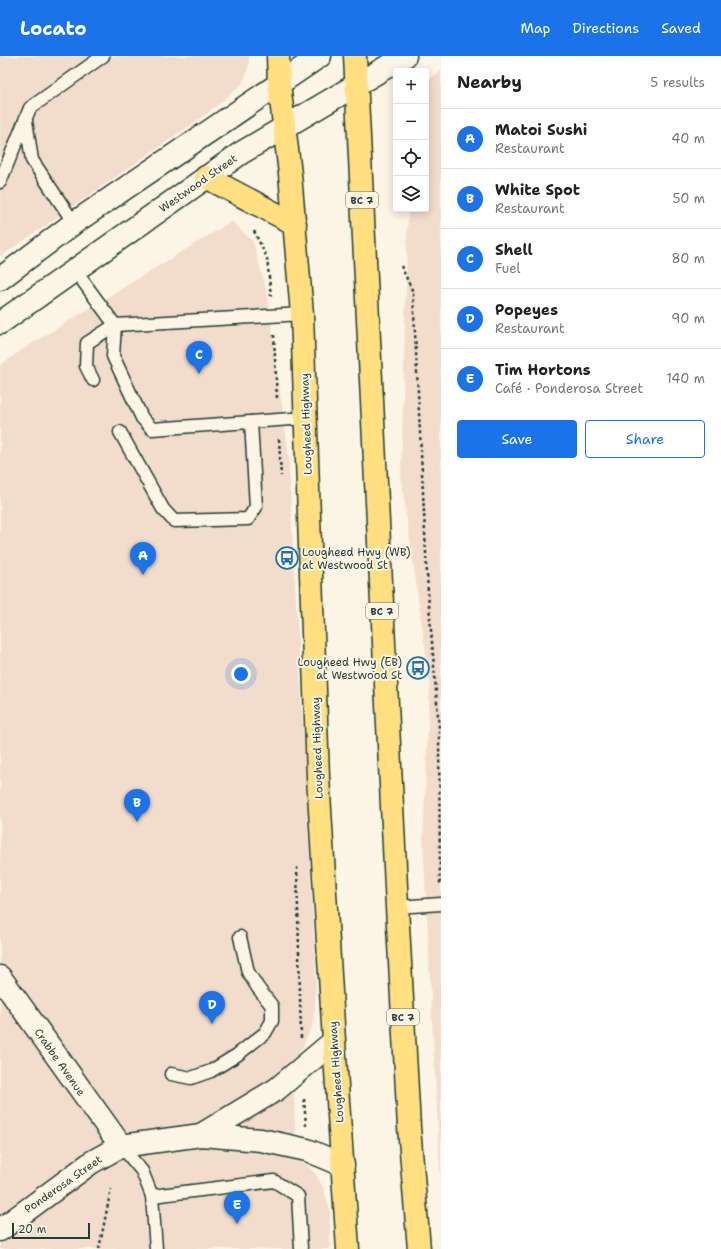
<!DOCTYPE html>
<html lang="en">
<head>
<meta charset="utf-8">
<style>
  :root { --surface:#fff; --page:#f2f2f2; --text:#202124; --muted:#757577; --line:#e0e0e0; --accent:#1a73e8 }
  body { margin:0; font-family:"Shantell Sans",sans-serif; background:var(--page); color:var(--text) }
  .controls { position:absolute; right:12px; top:12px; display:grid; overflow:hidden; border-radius:4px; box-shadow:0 2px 10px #0003 }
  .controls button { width:36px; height:36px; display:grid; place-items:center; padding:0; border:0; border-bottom:1px solid var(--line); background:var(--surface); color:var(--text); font:20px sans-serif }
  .scale { position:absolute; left:12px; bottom:10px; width:78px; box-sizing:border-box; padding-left:4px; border:2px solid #1f3d34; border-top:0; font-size:11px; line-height:14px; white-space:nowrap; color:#1f3d34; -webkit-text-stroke:3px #fcf5e5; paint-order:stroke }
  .you { position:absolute; left:241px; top:618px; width:14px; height:14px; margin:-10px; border:3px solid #fff; border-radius:50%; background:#1a73e8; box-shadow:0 0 0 6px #1a73e833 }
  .badge { display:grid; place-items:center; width:26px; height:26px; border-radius:50%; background:var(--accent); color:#fff; font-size:13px; font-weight:700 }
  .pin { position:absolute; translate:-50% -33px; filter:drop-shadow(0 1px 2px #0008) }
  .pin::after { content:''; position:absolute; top:21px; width:14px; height:12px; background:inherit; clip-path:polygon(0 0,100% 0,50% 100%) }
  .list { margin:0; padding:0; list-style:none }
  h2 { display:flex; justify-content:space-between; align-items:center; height:52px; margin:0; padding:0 16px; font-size:17px }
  h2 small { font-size:13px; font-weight:400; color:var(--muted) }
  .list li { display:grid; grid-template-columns:26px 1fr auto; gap:12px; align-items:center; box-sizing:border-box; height:60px; padding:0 16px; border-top:1px solid var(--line) }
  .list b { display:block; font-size:15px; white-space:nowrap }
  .list p { margin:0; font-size:13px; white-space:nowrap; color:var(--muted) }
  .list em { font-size:13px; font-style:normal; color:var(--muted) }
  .actions { display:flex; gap:8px; padding:12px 16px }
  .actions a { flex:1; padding:9px 0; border:1px solid var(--accent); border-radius:4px; text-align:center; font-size:14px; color:var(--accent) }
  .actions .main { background:var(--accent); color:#fff }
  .icon { flex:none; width:22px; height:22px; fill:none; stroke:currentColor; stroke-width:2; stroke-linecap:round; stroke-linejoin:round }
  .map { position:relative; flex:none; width:441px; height:1193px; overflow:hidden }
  header { display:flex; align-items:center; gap:24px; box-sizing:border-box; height:56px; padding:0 20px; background:var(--accent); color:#fff }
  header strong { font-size:19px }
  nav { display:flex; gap:22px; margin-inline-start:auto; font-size:14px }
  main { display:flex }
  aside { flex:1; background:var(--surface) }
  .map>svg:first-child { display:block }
  .built { fill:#f2dccc }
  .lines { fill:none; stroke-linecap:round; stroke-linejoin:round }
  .service-casing { stroke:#1f3d34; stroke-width:15 }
  .minor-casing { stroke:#1f3d34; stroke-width:25 }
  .tertiary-casing { stroke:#1f3d34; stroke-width:25 }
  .secondary-casing { stroke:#1f3d34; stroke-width:25 }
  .primary-casing { stroke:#1f3d34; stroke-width:25 }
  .path { stroke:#1f3d34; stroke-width:2.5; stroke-dasharray:3 3; stroke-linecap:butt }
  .service { stroke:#fcf5e5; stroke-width:12 }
  .minor { stroke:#fcf5e5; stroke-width:22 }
  .tertiary { stroke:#fcf5e5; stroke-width:22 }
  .secondary { stroke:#fcf5e5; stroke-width:22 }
  .primary { stroke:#ffdf80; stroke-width:22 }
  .labels { text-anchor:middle; stroke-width:4; stroke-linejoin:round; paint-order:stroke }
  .shield { fill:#fcf5e5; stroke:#617469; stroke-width:1 }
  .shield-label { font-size:10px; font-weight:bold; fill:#1f3d34 }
  .street-label { font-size:11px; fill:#1f3d34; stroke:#fcf5e5 }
  .poi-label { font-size:11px; fill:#1f3d34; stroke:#fcf5e5; text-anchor:start }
</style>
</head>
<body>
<header>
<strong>Locato</strong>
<nav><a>Map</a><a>Directions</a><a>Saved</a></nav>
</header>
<main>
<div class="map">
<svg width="441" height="1193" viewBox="0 0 441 1193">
  <rect width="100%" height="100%" fill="#fcf5e5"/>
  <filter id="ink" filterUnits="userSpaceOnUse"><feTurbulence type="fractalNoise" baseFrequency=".025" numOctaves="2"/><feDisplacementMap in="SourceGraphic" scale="8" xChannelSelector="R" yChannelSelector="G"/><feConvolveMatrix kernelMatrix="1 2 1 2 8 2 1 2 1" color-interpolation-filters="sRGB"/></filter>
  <g filter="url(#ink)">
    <g class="built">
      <polygon points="0,0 249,0 249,8 246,19 241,29 208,57 0,201"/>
      <polygon points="441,15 441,1136 423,784 430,626 401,421 408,153 426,153 426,26"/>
      <polygon points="232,165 253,186 267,237 288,394 316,924 315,950 312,971 301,994 293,1004 296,1103 308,1110 315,1117 323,1131 330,1154 330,1193 0,1193 0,309 28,290"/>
    </g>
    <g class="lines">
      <g class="service-casing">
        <g id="service">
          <polyline points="26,65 32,104 74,167"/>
          <polyline points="0,126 30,52 103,0"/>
          <polyline points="74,213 115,269 113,300 142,362 152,373 306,362"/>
          <polyline points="93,324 86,310 87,287 115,269 302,258"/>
          <polyline points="120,376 163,453 174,465 248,463 256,451 251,366"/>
          <polyline points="397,851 441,848"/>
          <polyline points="171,1018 191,1022 211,1015 237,999 265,977 272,965 272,950 258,932 248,916 240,881"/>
          <polyline points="121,1090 142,1115 152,1140 156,1193"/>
          <polyline points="152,1140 274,1125 298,1140 301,1193"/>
        </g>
      </g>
      <g class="minor-casing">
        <polyline id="minor" points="0,921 121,1090"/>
      </g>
      <g class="tertiary-casing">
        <g id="tertiary">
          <polyline points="201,1079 277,1033 334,985"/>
          <polyline points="0,1174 92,1106 121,1090 201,1079 261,1084 307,1094 343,1109"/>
        </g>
      </g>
      <g class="secondary-casing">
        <g id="secondary">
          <polyline points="0,223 74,167 320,0"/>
          <polyline points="0,267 241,97 405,0"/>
        </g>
      </g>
      <g class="primary-casing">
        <g id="primary">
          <polyline points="278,0 279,27 290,118 302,258 318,721 334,985 348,1193"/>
          <polyline points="355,0 397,851 409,1071 419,1193"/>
          <polyline points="206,121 295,168"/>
        </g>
      </g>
      <g class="path">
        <polyline points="254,175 267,202 271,240"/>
        <polyline points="401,210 413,236 428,537 439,672 440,830"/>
        <polyline points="274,279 277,344"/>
        <polyline points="279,383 281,420"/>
        <polyline points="297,811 301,982"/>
        <polyline points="304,1043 306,1070"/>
        <polyline points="99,1193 111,1133"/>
      </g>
      <use href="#service" class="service"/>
      <use href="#minor" class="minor"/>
      <use href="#tertiary" class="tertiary"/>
      <use href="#secondary" class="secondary"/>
      <use href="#primary" class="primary"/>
    </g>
  </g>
  <defs>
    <g id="bus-ring" transform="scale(1.15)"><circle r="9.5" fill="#fcf5e5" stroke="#1f6fb2" stroke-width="1.5"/><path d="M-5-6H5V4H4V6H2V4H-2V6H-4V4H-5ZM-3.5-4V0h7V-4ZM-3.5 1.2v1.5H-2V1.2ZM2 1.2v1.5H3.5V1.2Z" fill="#1f6fb2"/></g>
  </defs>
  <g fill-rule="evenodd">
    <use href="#bus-ring" x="287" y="502"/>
    <use href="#bus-ring" x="418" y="612"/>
  </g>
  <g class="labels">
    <g class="shield">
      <rect x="346" y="136" width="32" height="16" rx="3"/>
      <rect x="366" y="547" width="32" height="16" rx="3"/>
      <rect x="387" y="953" width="32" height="16" rx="3"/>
    </g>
    <g class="shield-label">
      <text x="362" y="148">BC 7</text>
      <text x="382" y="559">BC 7</text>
      <text x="403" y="965">BC 7</text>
    </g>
    <g class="street-label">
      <text transform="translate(198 127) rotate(-35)" y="4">Westwood Street</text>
      <text transform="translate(306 368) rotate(-92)" y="4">Lougheed Highway</text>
      <text transform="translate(317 692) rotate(-92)" y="4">Lougheed Highway</text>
      <text transform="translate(60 1006) rotate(55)" y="4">Crabbe Avenue</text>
      <text transform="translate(336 1016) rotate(-94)" y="4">Lougheed Highway</text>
      <text transform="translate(63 1128) rotate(-35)" y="4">Ponderosa Street</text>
    </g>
    <g class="poi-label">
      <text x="302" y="500">Lougheed Hwy (WB)<tspan x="302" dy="13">at Westwood St</tspan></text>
      <text x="402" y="610" text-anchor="end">Lougheed Hwy (EB)<tspan x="402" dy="13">at Westwood St</tspan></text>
    </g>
  </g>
</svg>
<div class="controls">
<button>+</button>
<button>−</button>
<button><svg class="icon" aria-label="locate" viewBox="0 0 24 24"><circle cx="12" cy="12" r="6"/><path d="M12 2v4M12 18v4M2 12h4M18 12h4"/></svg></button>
<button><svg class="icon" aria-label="layers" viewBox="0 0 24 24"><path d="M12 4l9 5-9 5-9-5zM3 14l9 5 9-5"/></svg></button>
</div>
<div class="scale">20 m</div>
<div class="you"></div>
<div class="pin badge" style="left:143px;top:519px">A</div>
<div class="pin badge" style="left:137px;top:766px">B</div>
<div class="pin badge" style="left:199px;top:318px">C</div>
<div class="pin badge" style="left:212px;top:968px">D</div>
<div class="pin badge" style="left:237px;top:1168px">E</div>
</div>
<aside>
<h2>Nearby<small>5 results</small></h2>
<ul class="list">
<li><span class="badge">A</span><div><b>Matoi Sushi</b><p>Restaurant</p></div><em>40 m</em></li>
<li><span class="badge">B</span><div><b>White Spot</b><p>Restaurant</p></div><em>50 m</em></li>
<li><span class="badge">C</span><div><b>Shell</b><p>Fuel</p></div><em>80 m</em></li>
<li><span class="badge">D</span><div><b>Popeyes</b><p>Restaurant</p></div><em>90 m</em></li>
<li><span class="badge">E</span><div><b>Tim Hortons</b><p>Café · Ponderosa Street</p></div><em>140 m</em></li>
</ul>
<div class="actions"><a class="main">Save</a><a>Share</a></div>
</aside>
</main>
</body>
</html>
